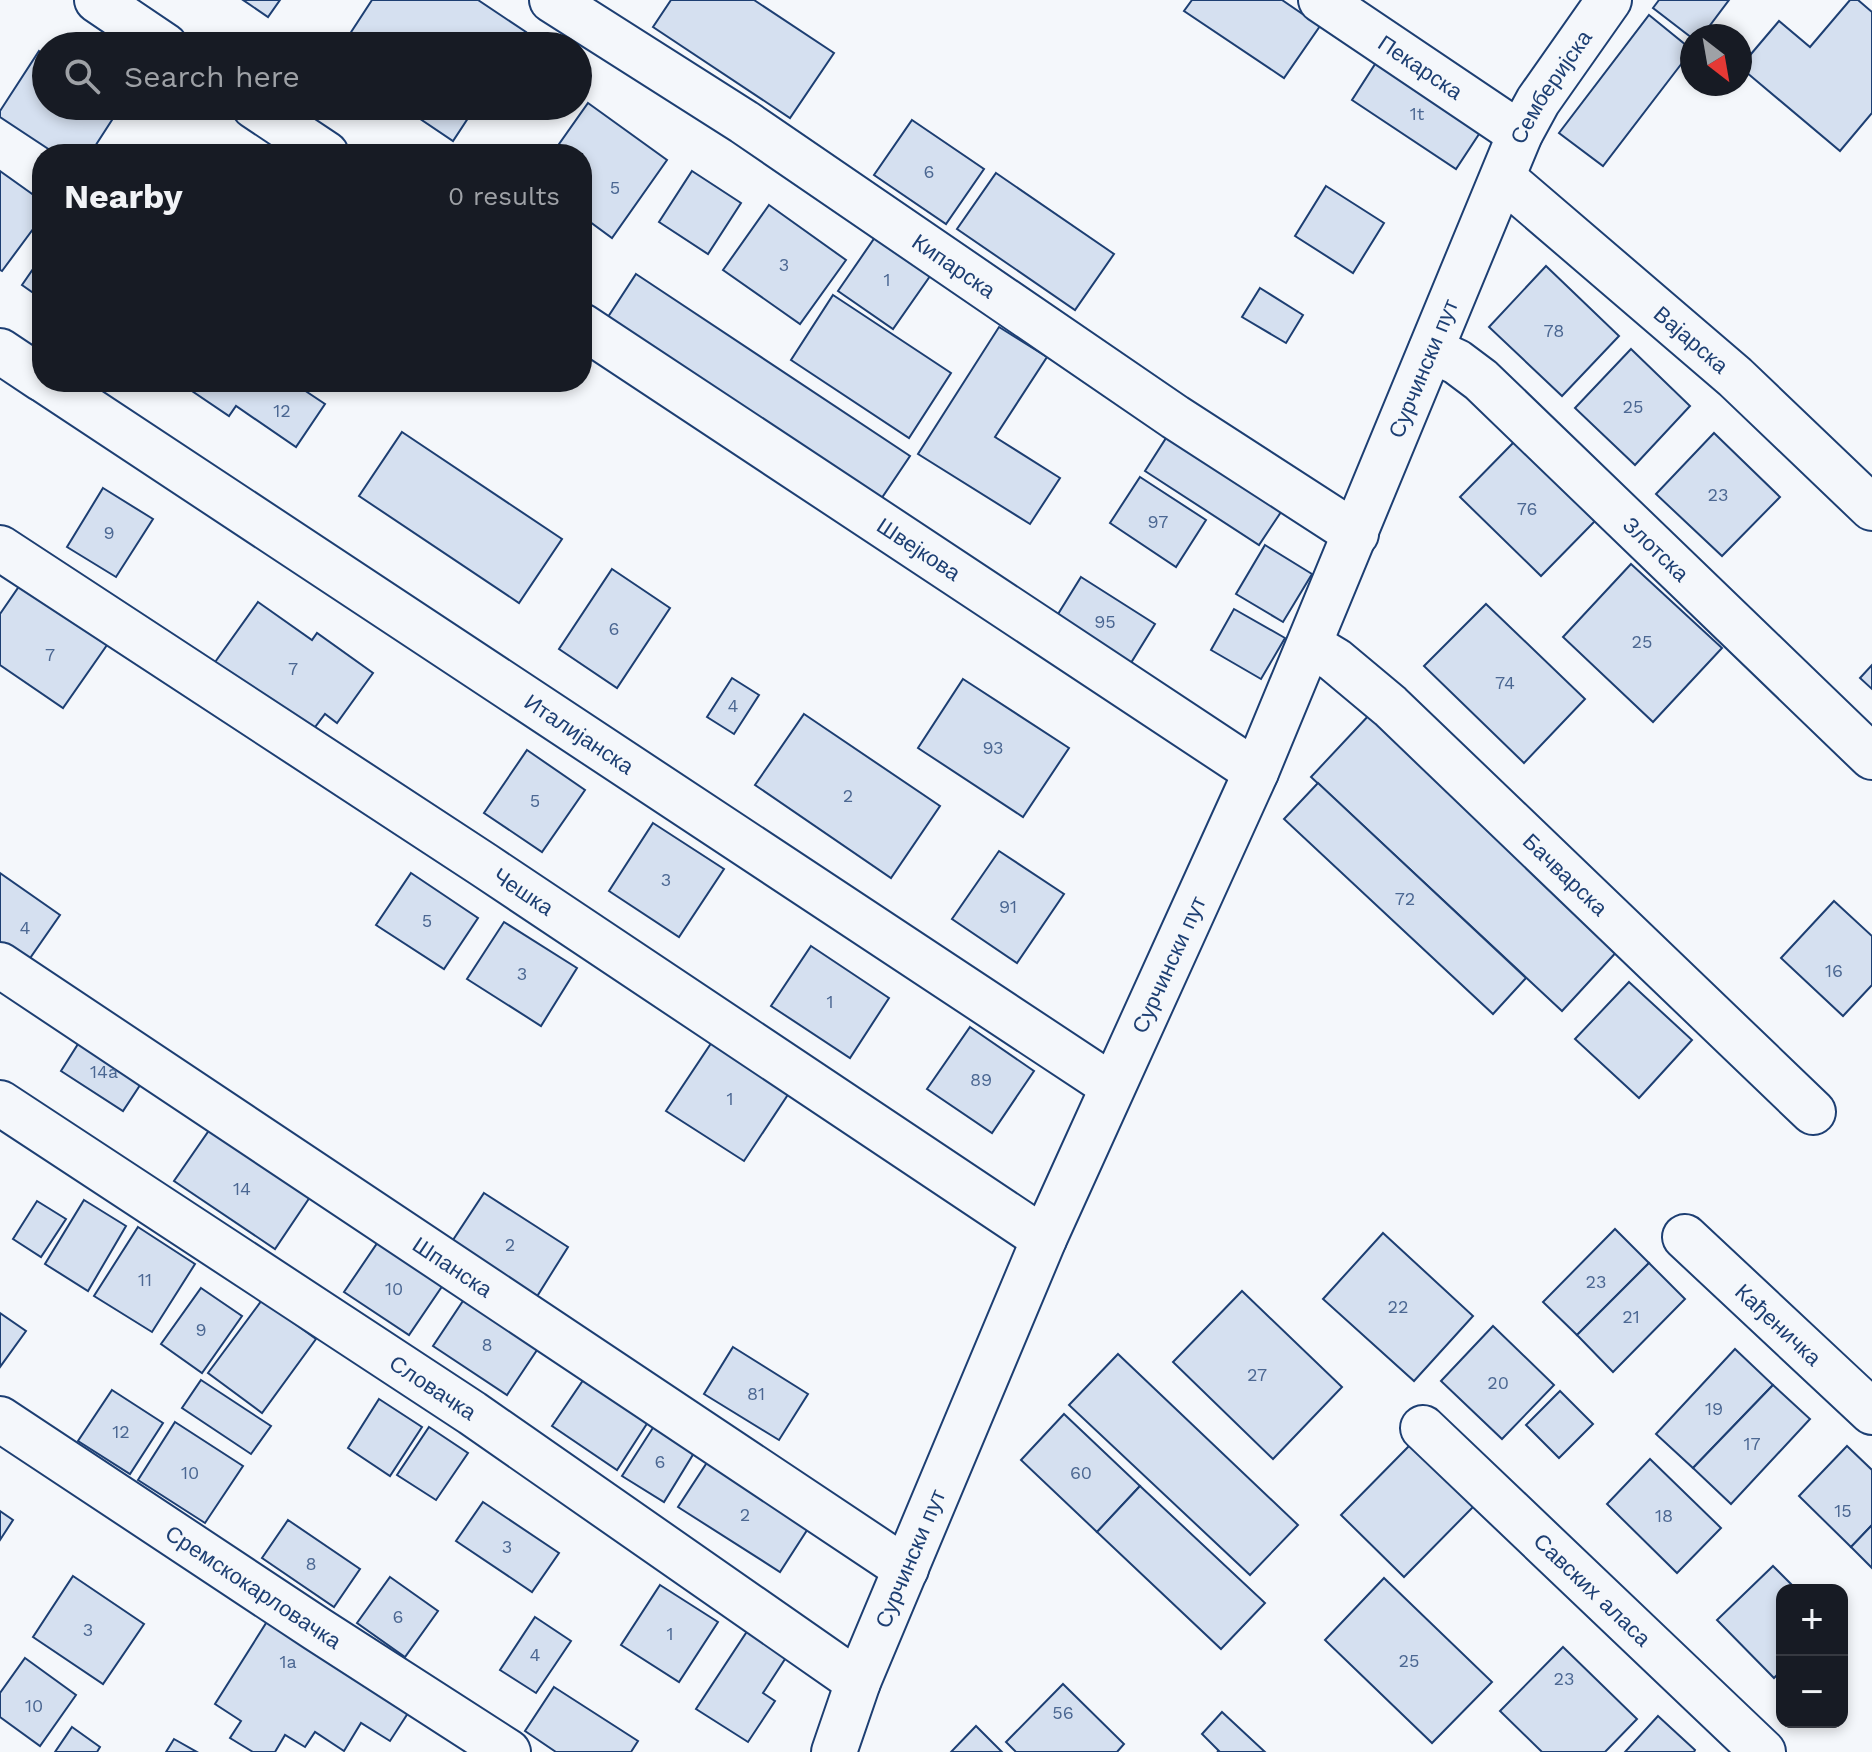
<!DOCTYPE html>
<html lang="en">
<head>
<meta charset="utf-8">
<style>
  :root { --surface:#171b24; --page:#242831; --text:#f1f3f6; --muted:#9ea1a6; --line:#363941 }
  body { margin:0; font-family:"Work Sans",sans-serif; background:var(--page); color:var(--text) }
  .controls { position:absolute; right:24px; bottom:24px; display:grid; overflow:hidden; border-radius:16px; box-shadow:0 4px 12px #0003 }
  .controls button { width:72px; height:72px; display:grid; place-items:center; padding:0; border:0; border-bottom:2px solid var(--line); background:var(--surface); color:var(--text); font:40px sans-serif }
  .compass { position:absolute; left:1680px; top:24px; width:72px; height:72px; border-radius:50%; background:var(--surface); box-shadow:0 4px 12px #0003; rotate:149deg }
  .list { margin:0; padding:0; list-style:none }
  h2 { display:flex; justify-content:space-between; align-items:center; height:104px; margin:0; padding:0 32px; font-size:34px }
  h2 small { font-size:26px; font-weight:400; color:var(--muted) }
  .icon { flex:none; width:44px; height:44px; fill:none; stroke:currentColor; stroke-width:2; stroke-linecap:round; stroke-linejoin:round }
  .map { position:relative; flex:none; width:1872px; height:1752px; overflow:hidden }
  .search { position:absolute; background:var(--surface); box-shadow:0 4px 12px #0003; left:32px; top:32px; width:560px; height:88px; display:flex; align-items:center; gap:20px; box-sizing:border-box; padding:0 28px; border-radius:44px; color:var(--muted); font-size:30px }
  .panel { position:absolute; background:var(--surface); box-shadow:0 4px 12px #0003; left:32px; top:144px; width:560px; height:248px; border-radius:32px }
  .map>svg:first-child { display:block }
  .building { fill:#d5e0f0; stroke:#1d3f73; stroke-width:2 }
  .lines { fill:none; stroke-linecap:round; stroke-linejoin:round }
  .street-casing { stroke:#1d3f73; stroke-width:48 }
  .street { stroke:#f4f7fb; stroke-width:44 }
  .labels { text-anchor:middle; stroke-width:6; stroke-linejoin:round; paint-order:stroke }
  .number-label { font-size:18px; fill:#4b6792 }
  .street-label { font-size:22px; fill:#1d3f73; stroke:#f4f7fb }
</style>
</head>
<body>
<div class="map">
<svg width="1872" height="1752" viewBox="0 0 1872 1752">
  <rect width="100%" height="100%" fill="#f4f7fb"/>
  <g class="building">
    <polygon points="243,0 280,0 268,17"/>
    <polygon points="372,0 478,0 526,32 516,46 342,46"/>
    <polygon points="671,0 754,0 834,53 790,118 653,27"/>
    <polygon points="1192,0 1282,0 1320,26 1284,78 1184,11"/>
    <polygon points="1659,0 1729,0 1702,36 1692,36 1692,38 1653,8"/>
    <polygon points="1850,0 1858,0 1872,12 1872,113 1840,151 1740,67 1779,21 1810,47"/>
    <polygon points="1649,15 1692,50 1603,166 1559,133"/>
    <polygon points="39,51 46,56 46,106 121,106 90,154 56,154 0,117 0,111"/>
    <polygon points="1379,58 1483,128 1456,169 1352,100"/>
    <polygon points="588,103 667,160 612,238 582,216 582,154 552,154"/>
    <polygon points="401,106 476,106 453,141"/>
    <polygon points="912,120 984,169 946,224 874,175"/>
    <polygon points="0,171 42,201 42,217 2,271 0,270"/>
    <polygon points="692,171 741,203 708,254 659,222"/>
    <polygon points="996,173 1114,254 1075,310 957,229"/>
    <polygon points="1326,186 1384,223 1353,273 1295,236"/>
    <polygon points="769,205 846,260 800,324 723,270"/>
    <polygon points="880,230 935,269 893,329 838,291"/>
    <polygon points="42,256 42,299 22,285"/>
    <polygon points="1546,266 1619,336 1562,396 1489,327"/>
    <polygon points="636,274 910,456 879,502 606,320"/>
    <polygon points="1260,288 1303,315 1286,343 1242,317"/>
    <polygon points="833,295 951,373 909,438 791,360"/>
    <polygon points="999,327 1047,357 995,437 1060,478 1030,524 918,454"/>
    <polygon points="1631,349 1690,406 1635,465 1575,408"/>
    <polygon points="194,382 292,382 325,404 296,447 236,406 229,416 189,389"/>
    <polygon points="402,432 562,539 519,603 359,496"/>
    <polygon points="1714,433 1780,497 1722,556 1656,494"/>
    <polygon points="1168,435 1283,509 1259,545 1145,471"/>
    <polygon points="1514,442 1595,521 1541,576 1460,497"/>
    <polygon points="1140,477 1206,520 1176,567 1110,523"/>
    <polygon points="103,488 153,519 116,577 67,547"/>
    <polygon points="1265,545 1312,574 1283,622 1236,594"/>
    <polygon points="1631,564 1722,648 1653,722 1563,637"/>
    <polygon points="612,569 670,608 617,688 559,649"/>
    <polygon points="1081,577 1155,624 1129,666 1055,619"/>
    <polygon points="20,585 107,645 63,708 0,665 0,614"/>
    <polygon points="258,602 312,640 317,633 373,673 337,723 325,714 309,735 213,665"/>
    <polygon points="1486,604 1585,699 1524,763 1424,666"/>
    <polygon points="1234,609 1285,638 1261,679 1211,650"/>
    <polygon points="1872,665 1872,689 1860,678"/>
    <polygon points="732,678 759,695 734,734 707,717"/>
    <polygon points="963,679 1069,748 1023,817 918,748"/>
    <polygon points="1371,713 1621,947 1562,1011 1311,777"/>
    <polygon points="804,714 940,806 891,878 755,785"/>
    <polygon points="527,750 585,790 542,852 484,813"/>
    <polygon points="1318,783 1526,978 1493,1014 1284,819"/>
    <polygon points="653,823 724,869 679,937 609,891"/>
    <polygon points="999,851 1064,894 1017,963 952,919"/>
    <polygon points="0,873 60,915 28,961 0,942"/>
    <polygon points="411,873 478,918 444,969 376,925"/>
    <polygon points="1834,901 1872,936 1872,985 1843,1016 1781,958"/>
    <polygon points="504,922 577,968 541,1026 467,979"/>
    <polygon points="811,946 889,998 850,1058 771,1006"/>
    <polygon points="1629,982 1692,1040 1639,1098 1575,1039"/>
    <polygon points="970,1027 1034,1071 992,1133 927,1089"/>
    <polygon points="85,1033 148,1073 123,1111 61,1071"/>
    <polygon points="716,1036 793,1087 744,1161 666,1111"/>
    <polygon points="210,1129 310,1197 275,1249 174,1181"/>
    <polygon points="484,1193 568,1247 536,1298 451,1243"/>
    <polygon points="84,1200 126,1226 88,1291 45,1264"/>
    <polygon points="37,1201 66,1219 41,1257 13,1239"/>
    <polygon points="138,1227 195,1264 152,1332 94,1296"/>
    <polygon points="1615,1229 1649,1263 1577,1335 1543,1302"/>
    <polygon points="1383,1233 1473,1316 1414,1381 1323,1299"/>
    <polygon points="378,1242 443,1285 409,1335 344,1292"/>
    <polygon points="1649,1263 1685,1299 1613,1372 1577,1335"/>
    <polygon points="201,1288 242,1316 202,1373 161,1344"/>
    <polygon points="1242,1291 1342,1387 1273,1459 1173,1362"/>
    <polygon points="467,1295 541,1344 507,1395 433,1346"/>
    <polygon points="262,1300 316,1339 262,1413 208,1373"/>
    <polygon points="0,1313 26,1331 0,1367"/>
    <polygon points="1493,1326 1554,1385 1502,1439 1441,1381"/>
    <polygon points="733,1347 808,1394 779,1440 704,1394"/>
    <polygon points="1735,1349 1773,1385 1693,1468 1656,1434"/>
    <polygon points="1118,1354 1298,1525 1250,1575 1069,1405"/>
    <polygon points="586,1376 650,1419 617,1470 552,1426"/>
    <polygon points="201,1380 271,1426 251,1454 182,1408"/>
    <polygon points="1773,1385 1810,1419 1731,1504 1693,1468"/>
    <polygon points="112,1390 163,1423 130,1474 78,1441"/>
    <polygon points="1560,1391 1593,1424 1559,1458 1526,1425"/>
    <polygon points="379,1399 422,1427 390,1476 348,1448"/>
    <polygon points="1064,1414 1140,1486 1097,1532 1021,1460"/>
    <polygon points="175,1422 243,1466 205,1523 138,1480"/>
    <polygon points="656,1423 697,1448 664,1502 622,1476"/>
    <polygon points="429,1427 468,1453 436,1500 397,1475"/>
    <polygon points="1411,1444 1474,1506 1404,1577 1341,1515"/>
    <polygon points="1847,1446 1872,1470 1872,1525 1851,1547 1799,1496"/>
    <polygon points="710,1458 811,1524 780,1572 678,1507"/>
    <polygon points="1650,1459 1721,1528 1677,1573 1607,1504"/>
    <polygon points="1140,1486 1265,1603 1221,1649 1097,1532"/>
    <polygon points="483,1502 559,1553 532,1592 456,1541"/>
    <polygon points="0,1511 13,1520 0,1540"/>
    <polygon points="288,1520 360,1569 334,1607 262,1558"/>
    <polygon points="1872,1525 1872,1568 1851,1547"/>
    <polygon points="1773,1566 1797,1590 1782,1590 1782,1670 1774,1678 1717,1620"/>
    <polygon points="73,1576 144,1624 103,1684 33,1637"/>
    <polygon points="390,1577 438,1611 405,1657 357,1623"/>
    <polygon points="1384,1578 1492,1682 1432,1743 1325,1640"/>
    <polygon points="660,1585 718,1622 679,1682 621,1645"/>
    <polygon points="535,1617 571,1641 536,1693 500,1670"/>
    <polygon points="268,1620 410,1710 390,1741 361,1723 344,1751 315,1732 305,1747 285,1735 275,1752 253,1752 230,1738 241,1721 215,1704"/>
    <polygon points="748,1630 787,1656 763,1693 775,1701 748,1742 696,1709"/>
    <polygon points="1563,1647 1637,1719 1605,1752 1542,1752 1500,1711"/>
    <polygon points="25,1658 76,1695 40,1746 0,1717 0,1693"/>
    <polygon points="1063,1684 1124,1744 1117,1752 1016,1752 1006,1742"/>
    <polygon points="554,1687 638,1741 631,1752 556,1752 525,1731"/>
    <polygon points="1222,1712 1265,1752 1217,1752 1219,1751 1202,1734"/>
    <polygon points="1658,1716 1695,1750 1694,1752 1625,1752"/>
    <polygon points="976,1726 1002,1752 951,1752"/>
    <polygon points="72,1727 100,1747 97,1752 55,1752"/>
    <polygon points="174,1739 197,1752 166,1752"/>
  </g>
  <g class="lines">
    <g class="street-casing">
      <g id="street">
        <polyline points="97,0 165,46"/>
        <path id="s1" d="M552,0L744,122L1175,417L1356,534"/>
        <path id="s2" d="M1321,0L1520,134"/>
        <polyline points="254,106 326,154"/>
        <path id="s3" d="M1503,178L1735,377L1872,508"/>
        <path id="s4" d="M582,326L1256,772"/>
        <path id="s5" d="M1431,350L1457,362L1481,380L1872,757"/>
        <polyline points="0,351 42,379"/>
        <path id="s6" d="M47,382L1112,1086"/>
        <path id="s7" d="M0,548L484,865L1044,1239"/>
        <path id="s8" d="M1310,645L1335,660L1390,706L1813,1112"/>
        <path id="s9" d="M0,965L906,1569"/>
        <path id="s10" d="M0,1103L472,1413L858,1682"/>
        <path id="s11" d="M1685,1237L1872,1412"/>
        <path id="s12" d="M0,1419L317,1629L508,1752"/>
        <path id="s13" d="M1423,1428L1763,1752"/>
        <path id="s14" d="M834,1752L858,1682L1044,1239L1256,772L1520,134L1538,101L1609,0"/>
      </g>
    </g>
    <use href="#street" class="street"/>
  </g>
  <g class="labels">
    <g class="number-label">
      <text x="1417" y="120">1t</text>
      <text x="929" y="178">6</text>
      <text x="615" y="194">5</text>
      <text x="784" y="271">3</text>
      <text x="887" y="286">1</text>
      <text x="1554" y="337">78</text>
      <text x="1633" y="413">25</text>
      <text x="282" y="417">12</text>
      <text x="1718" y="501">23</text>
      <text x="1527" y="515">76</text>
      <text x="1158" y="528">97</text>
      <text x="109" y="539">9</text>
      <text x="1105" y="628">95</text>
      <text x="614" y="635">6</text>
      <text x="1642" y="648">25</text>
      <text x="50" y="661">7</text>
      <text x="293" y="675">7</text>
      <text x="1505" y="689">74</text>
      <text x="733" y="712">4</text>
      <text x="993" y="754">93</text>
      <text x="848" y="802">2</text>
      <text x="535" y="807">5</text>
      <text x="666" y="886">3</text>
      <text x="1405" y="905">72</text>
      <text x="1008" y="913">91</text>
      <text x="427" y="927">5</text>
      <text x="25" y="934">4</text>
      <text x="1834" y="977">16</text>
      <text x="522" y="980">3</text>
      <text x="830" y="1008">1</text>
      <text x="104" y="1078">14a</text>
      <text x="981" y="1086">89</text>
      <text x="730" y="1105">1</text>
      <text x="242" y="1195">14</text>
      <text x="510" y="1251">2</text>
      <text x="145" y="1286">11</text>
      <text x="1596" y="1288">23</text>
      <text x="394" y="1295">10</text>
      <text x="1398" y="1313">22</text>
      <text x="1631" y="1323">21</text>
      <text x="201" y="1336">9</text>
      <text x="487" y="1351">8</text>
      <text x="1257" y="1381">27</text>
      <text x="1498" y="1389">20</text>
      <text x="756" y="1400">81</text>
      <text x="1714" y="1415">19</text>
      <text x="121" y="1438">12</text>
      <text x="1752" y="1450">17</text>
      <text x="660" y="1468">6</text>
      <text x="190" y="1479">10</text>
      <text x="1081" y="1479">60</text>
      <text x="1843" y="1517">15</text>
      <text x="745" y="1521">2</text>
      <text x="1664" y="1522">18</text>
      <text x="507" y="1553">3</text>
      <text x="311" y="1570">8</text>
      <text x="398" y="1623">6</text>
      <text x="88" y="1636">3</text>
      <text x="670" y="1640">1</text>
      <text x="535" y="1661">4</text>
      <text x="1409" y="1667">25</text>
      <text x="288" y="1668">1a</text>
      <text x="1564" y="1685">23</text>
      <text x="34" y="1712">10</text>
      <text x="1063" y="1719">56</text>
    </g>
    <g class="street-label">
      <text dy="8" stroke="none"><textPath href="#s2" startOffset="120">Пекарска</textPath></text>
      <text dy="8" stroke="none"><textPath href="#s14" startOffset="1814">Семберијска</textPath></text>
      <text dy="8" stroke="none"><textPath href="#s1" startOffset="482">Кипарска</textPath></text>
      <text dy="8" stroke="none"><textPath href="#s3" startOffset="248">Вајарска</textPath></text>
      <text dy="8" stroke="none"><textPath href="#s14" startOffset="1504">Сурчински пут</textPath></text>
      <text dy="8" stroke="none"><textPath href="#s5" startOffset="302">Злотска</textPath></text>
      <text dy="8" stroke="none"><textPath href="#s4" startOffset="404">Швејкова</textPath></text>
      <text dy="8" stroke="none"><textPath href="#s6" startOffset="638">Италијанска</textPath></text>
      <text dy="8" stroke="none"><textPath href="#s8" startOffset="344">Бачварска</textPath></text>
      <text dy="8" stroke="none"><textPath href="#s7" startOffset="626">Чешка</textPath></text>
      <text dy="8" stroke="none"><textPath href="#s14" startOffset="856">Сурчински пут</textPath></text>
      <text dy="8" stroke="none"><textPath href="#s9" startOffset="544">Шпанска</textPath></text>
      <text dy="8" stroke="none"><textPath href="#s11" startOffset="128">Кађеничка</textPath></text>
      <text dy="8" stroke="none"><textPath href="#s10" startOffset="518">Словачка</textPath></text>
      <text dy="8" stroke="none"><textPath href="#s14" startOffset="208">Сурчински пут</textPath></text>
      <text dy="8" stroke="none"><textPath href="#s12" startOffset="304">Сремскокарловачка</textPath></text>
      <text dy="8" stroke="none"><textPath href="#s13" startOffset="234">Савских аласа</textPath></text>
    </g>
  </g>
</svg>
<div class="controls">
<button>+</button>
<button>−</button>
</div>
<svg class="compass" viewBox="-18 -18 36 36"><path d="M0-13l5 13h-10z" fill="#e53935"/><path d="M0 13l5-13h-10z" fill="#9ea1a6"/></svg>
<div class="search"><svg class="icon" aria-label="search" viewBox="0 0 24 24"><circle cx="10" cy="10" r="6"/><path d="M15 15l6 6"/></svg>Search here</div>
<section class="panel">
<h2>Nearby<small>0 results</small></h2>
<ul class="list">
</ul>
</section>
</div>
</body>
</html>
